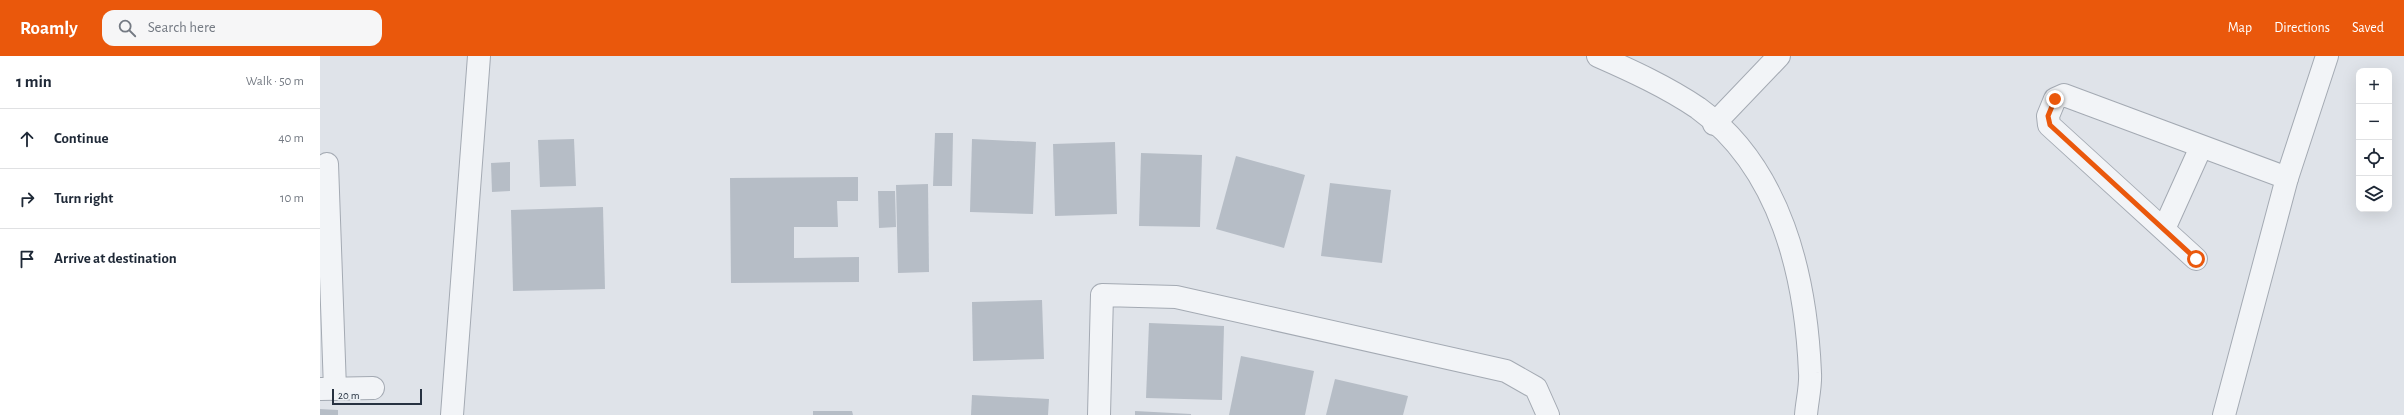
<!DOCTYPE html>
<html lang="en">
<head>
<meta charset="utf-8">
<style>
  :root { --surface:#fff; --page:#f6f6f7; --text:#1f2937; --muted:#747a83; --line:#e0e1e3; --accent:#ea580c }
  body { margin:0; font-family:"Alegreya Sans",sans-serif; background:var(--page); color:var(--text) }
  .controls { position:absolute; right:12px; top:12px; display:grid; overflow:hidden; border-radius:8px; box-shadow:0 4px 16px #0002 }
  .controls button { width:36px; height:36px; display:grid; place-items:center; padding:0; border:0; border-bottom:1px solid var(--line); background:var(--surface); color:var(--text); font:20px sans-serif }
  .scale { position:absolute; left:12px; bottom:10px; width:90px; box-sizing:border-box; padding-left:4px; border:2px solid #273241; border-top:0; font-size:11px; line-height:14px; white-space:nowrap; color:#273241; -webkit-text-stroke:3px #eef2f6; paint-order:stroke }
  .stop { position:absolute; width:12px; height:12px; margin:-9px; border:3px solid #ea580c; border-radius:50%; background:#fff }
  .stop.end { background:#ea580c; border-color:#fff; box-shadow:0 1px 4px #0008 }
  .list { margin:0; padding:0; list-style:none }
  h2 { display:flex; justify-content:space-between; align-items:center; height:52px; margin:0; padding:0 16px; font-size:17px }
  h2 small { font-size:13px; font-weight:400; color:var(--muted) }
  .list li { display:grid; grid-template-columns:26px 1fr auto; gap:12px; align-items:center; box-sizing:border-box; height:60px; padding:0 16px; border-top:1px solid var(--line) }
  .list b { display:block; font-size:15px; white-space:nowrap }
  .list em { font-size:13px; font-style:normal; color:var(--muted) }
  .icon { flex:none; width:22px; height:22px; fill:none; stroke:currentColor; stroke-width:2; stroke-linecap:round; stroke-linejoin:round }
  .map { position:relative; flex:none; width:2084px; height:359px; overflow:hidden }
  header { display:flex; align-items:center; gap:24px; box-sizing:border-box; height:56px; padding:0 20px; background:var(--accent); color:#fff }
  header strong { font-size:19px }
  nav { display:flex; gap:22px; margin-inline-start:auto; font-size:14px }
  .search { width:280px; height:36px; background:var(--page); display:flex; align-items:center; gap:10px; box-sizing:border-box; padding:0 14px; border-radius:12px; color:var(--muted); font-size:15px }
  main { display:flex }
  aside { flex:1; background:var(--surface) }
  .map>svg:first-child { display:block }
  .building { fill:#b6bdc6 }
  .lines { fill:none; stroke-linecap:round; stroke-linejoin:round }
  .minor-casing { stroke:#a4aab3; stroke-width:24 }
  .minor { stroke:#f2f4f7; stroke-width:22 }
  .route { stroke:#ea580c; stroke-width:5 }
</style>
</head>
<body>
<header>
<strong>Roamly</strong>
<div class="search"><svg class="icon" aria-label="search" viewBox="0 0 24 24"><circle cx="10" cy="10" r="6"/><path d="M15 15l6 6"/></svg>Search here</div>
<nav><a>Map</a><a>Directions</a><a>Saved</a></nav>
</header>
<main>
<aside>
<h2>1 min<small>Walk · 50 m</small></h2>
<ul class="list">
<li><svg class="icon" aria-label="ahead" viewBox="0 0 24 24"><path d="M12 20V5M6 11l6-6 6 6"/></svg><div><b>Continue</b></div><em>40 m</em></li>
<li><svg class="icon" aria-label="right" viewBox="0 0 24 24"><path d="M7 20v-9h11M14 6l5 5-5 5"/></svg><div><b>Turn right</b></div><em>10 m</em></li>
<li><svg class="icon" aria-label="arrive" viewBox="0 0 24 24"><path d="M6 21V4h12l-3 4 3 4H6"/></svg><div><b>Arrive at destination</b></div></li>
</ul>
</aside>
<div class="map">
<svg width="2084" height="359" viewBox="0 0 2084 359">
  <rect width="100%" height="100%" fill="#dfe3e9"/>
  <g class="building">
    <polygon points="615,77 633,77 632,130 613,130"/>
    <polygon points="254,83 256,130 220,131 218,84"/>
    <polygon points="652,83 716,86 713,158 650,156"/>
    <polygon points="795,86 797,158 735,160 733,88"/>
    <polygon points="821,97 882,99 880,171 819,170"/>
    <polygon points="916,100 985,119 964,192 896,173"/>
    <polygon points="190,106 190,135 172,136 171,107"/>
    <polygon points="538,121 538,145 517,145 518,171 474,171 474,202 539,201 539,226 411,227 410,122"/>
    <polygon points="1010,127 1071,134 1062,207 1001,200"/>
    <polygon points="608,128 609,216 578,217 576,129"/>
    <polygon points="558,135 575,135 576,171 559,172"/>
    <polygon points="283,151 285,233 193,235 191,154"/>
    <polygon points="722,244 724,303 653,305 652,246"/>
    <polygon points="829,267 904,270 902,344 826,342"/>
    <polygon points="921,300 994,315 985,359 909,359"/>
    <polygon points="1015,323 1088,340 1083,359 1006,359"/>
    <polygon points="652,339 729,343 728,359 651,359"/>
    <polygon points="0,353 18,354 18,359 0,359"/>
    <polygon points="493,355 532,355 533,359 493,359"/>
    <polygon points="815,355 871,358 871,359 815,359"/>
  </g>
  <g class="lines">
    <g class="minor-casing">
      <g id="minor">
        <path d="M1278,0C1312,15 1347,31 1378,52C1461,112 1486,220 1490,317C1491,330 1487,345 1486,359"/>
        <polyline points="1394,68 1459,0"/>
        <polyline points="7,108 15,333"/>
        <polyline points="1844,173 1881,91"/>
        <polyline points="1876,203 1729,69 1728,60 1735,43 1744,39 1967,122"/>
        <polyline points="1,333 53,332"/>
        <polyline points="132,359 159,0"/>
        <polyline points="779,359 782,239 856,241 1186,315 1216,332 1228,359"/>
        <polyline points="1904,359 1967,122 2007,0"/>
      </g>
    </g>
    <use href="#minor" class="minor"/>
  </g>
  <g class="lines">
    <polyline class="route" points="1735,43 1728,60 1730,69 1876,203"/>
  </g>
</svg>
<div class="controls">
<button>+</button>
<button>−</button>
<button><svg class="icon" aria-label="locate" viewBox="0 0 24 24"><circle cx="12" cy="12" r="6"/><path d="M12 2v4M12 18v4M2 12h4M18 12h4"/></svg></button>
<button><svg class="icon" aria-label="layers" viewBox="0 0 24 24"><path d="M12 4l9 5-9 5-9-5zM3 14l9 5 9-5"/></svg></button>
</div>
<div class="scale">20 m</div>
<div class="stop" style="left:1876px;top:203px"></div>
<div class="stop end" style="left:1735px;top:43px"></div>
</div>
</main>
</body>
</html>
